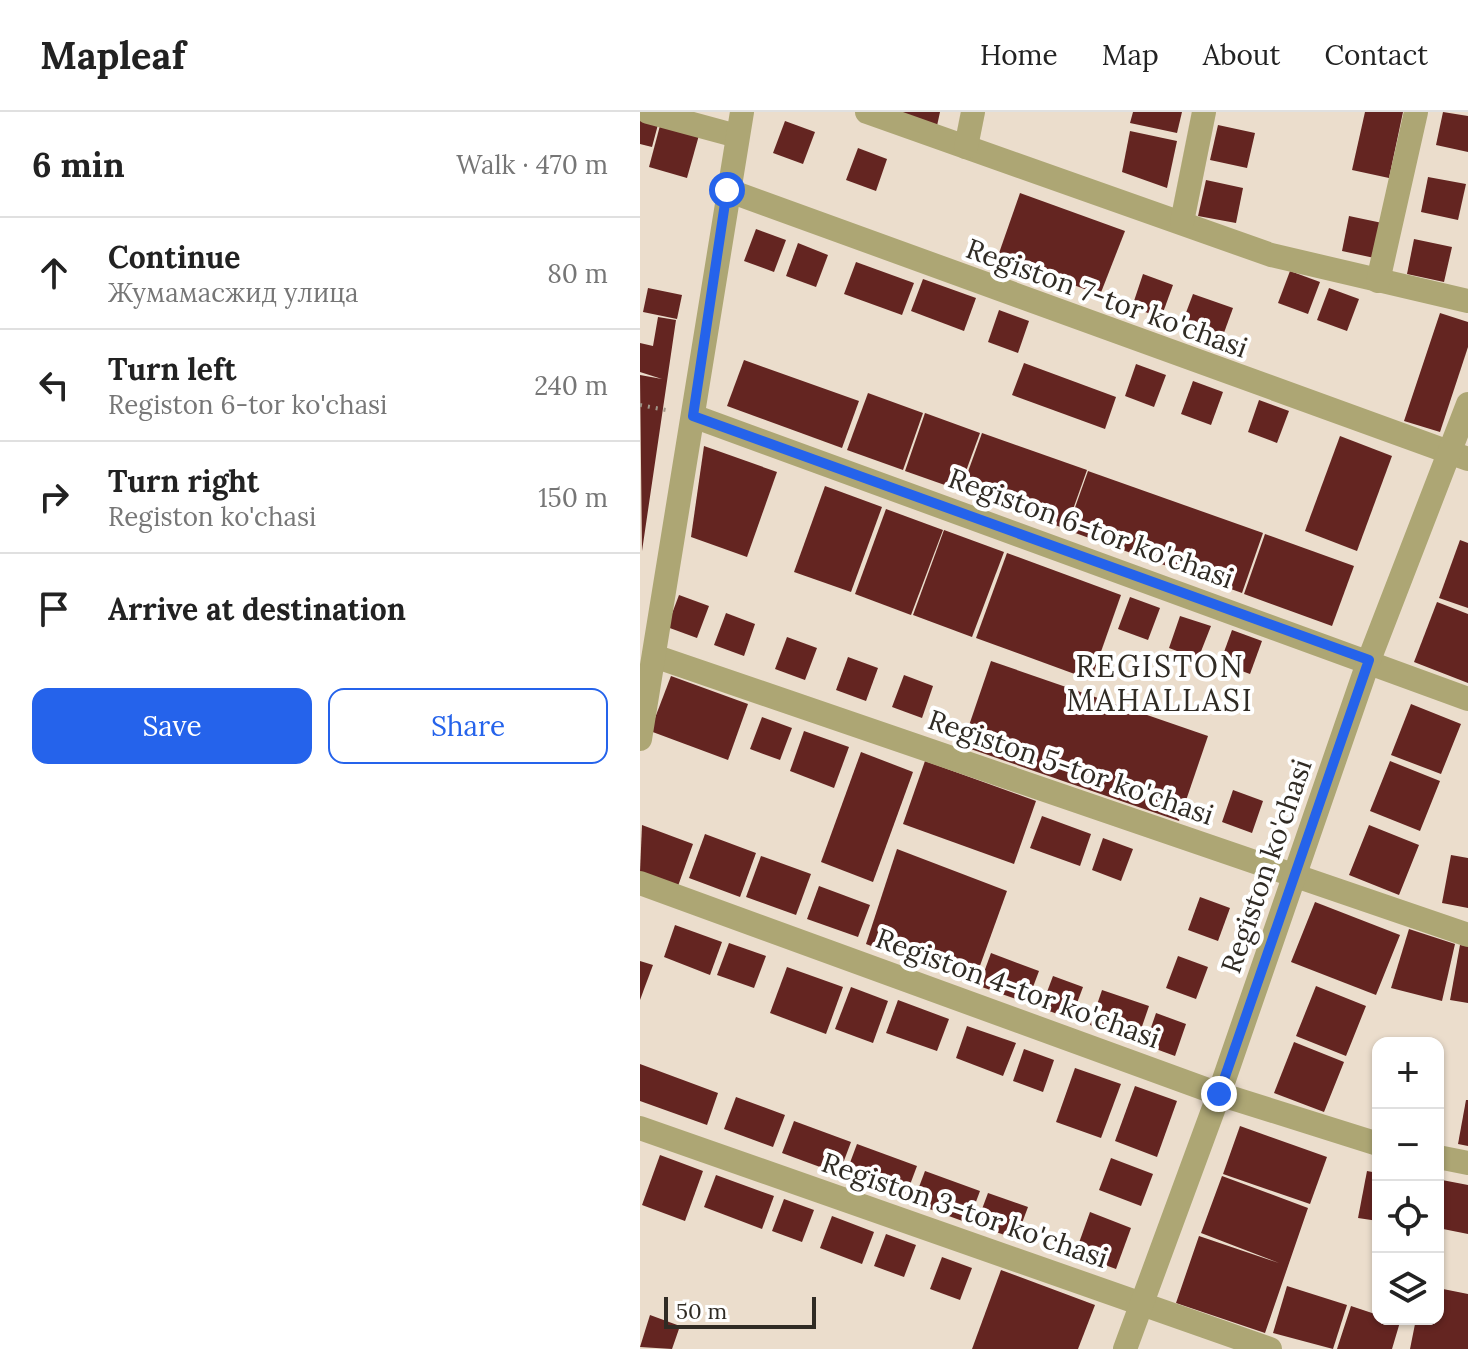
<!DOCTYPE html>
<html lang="en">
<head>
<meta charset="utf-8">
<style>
  :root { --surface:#fff; --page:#f2f2f2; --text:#222; --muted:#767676; --line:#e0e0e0; --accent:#2563eb }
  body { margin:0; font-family:Lora,serif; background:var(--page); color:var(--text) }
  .controls { position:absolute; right:24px; bottom:24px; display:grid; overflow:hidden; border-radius:16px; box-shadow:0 2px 6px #0004 }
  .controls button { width:72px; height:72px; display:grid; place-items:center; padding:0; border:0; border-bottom:2px solid var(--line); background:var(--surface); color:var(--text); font:40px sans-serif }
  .scale { position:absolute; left:24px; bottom:20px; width:152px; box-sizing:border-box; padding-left:8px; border:4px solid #302b24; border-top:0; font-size:22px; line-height:28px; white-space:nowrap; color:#302b24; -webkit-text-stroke:6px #fff; paint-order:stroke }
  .stop { position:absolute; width:24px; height:24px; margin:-18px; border:6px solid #2563eb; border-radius:50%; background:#fff }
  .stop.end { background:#2563eb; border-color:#fff; box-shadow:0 2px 8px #0008 }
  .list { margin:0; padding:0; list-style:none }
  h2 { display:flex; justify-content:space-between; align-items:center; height:104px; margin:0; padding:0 32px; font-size:34px }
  h2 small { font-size:26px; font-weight:400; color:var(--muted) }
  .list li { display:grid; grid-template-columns:52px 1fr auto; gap:24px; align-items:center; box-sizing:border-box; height:112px; padding:0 32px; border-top:2px solid var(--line) }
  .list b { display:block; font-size:30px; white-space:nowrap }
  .list p { margin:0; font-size:26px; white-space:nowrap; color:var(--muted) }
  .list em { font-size:26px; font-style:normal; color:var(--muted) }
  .actions { display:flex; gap:16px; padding:24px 32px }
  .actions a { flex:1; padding:18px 0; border:2px solid var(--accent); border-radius:16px; text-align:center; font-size:28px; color:var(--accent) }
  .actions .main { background:var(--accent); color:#fff }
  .icon { flex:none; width:44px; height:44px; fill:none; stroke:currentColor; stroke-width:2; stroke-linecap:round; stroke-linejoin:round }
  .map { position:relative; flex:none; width:828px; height:1237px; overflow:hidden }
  header { display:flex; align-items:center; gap:48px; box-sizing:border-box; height:112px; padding:0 40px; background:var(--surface); border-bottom:2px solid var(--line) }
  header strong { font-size:38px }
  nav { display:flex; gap:44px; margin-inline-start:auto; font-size:28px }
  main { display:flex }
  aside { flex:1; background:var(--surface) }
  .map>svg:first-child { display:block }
  .building { fill:#642521 }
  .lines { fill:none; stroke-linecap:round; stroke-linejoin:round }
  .path { stroke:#a09689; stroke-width:4; stroke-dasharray:2 6; stroke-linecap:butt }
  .minor { stroke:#ada674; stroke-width:24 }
  .route { stroke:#2563eb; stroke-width:10 }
  .labels { text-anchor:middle; stroke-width:8; stroke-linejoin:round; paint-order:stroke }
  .street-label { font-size:28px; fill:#302b24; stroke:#fff }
  .neighbourhood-label { font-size:30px; letter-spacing:2px; fill:#302b24; stroke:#fff }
</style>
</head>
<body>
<header>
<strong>Mapleaf</strong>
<nav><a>Home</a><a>Map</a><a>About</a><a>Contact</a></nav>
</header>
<main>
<aside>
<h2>6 min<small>Walk · 470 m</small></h2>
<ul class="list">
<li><svg class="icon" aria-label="ahead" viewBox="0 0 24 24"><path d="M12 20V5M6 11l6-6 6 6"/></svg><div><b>Continue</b><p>Жумамасжид улица</p></div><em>80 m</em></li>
<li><svg class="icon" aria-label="left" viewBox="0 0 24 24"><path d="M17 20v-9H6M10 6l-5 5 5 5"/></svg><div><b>Turn left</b><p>Registon 6-tor ko'chasi</p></div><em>240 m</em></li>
<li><svg class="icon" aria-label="right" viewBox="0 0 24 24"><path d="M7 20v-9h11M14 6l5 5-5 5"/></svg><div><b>Turn right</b><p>Registon ko'chasi</p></div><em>150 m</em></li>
<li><svg class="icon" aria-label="arrive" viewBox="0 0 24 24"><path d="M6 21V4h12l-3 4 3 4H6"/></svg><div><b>Arrive at destination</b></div></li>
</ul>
<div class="actions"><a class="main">Save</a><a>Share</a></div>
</aside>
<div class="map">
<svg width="828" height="1237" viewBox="0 0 828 1237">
  <rect width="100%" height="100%" fill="#ebddcc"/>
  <g class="building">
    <polygon points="0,0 20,5 12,35 0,32"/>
    <polygon points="226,0 300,0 295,23"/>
    <polygon points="493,0 542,0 537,21 490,11"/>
    <polygon points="725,0 763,0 749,66 712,58"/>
    <polygon points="803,0 828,4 828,40 796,33"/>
    <polygon points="22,6 61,16 47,66 9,55"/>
    <polygon points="145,9 175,20 163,52 133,41"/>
    <polygon points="578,13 615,21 607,56 570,48"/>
    <polygon points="490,19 537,29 527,76 482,60"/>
    <polygon points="218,36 247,47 236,79 206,68"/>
    <polygon points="788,65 826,72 818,108 781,100"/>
    <polygon points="566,68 603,76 596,111 558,104"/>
    <polygon points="380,81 485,119 460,183 358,144"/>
    <polygon points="709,104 747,112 739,147 702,139"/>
    <polygon points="116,117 146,128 134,160 104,149"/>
    <polygon points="774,127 812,135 804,170 767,162"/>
    <polygon points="158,131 188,143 176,175 146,164"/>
    <polygon points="216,150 274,171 262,203 204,182"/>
    <polygon points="650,159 680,170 668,202 638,191"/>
    <polygon points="503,162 533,173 521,206 492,195"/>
    <polygon points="283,167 336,186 324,219 271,199"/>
    <polygon points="8,176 42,183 37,207 3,200"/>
    <polygon points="689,176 719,187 707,219 677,208"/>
    <polygon points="553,182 593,196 581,229 541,214"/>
    <polygon points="359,198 389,209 378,241 348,230"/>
    <polygon points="800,201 828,210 828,235 800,320 764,309"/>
    <polygon points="18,205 36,208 2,439 0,263 22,267 0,260 0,231 13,234"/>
    <polygon points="104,248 219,289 202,336 87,294"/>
    <polygon points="384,251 476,285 465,317 372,283"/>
    <polygon points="496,252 526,263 514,295 485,284"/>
    <polygon points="553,269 583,280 571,313 541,302"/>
    <polygon points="228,281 283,301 263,358 207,338"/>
    <polygon points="619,288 649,299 637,331 608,320"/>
    <polygon points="285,301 340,321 319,378 265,359"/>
    <polygon points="342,321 447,358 426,417 321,379"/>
    <polygon points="700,324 752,344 717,439 665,419"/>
    <polygon points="64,334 137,360 107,445 51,425"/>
    <polygon points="448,359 623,421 602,481 427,418"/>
    <polygon points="185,374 242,395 211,480 154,460"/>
    <polygon points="246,397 303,418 271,503 215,482"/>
    <polygon points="304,418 364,440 332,525 273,503"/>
    <polygon points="625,422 714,454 692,514 604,482"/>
    <polygon points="820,428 828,431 828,496 799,486"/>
    <polygon points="367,441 481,483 451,568 336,526"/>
    <polygon points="39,483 69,494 57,526 27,515"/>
    <polygon points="490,485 520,496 508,528 478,517"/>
    <polygon points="797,490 828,502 828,571 774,550"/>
    <polygon points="86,501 115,512 104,544 74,533"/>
    <polygon points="540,504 571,514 558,547 529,536"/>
    <polygon points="592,518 622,529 610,562 580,551"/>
    <polygon points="147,525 177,536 165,568 135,557"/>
    <polygon points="208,545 238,556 226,589 196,578"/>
    <polygon points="351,549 568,624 539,709 322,634"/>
    <polygon points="264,563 293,574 282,606 252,595"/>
    <polygon points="31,564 108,592 88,648 10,619"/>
    <polygon points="771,592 821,612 801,662 751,643"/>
    <polygon points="122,605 152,616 140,648 110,637"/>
    <polygon points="164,619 209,635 194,676 150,659"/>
    <polygon points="221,640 273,660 233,770 181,750"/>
    <polygon points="285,649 396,689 374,752 263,712"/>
    <polygon points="750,649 800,669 780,719 730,699"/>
    <polygon points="593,678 623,689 612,721 582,710"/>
    <polygon points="402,704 451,722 440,754 390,736"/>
    <polygon points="2,713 53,732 38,774 0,760"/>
    <polygon points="729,713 779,733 759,783 709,763"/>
    <polygon points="65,722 116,741 100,785 49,766"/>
    <polygon points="463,726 493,737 481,769 452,758"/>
    <polygon points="257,737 367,779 333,873 226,832"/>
    <polygon points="811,743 828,746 828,796 802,791"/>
    <polygon points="121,744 171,762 156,803 106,785"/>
    <polygon points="179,774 230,793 218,825 167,807"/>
    <polygon points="560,785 590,796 578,829 548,818"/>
    <polygon points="675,790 760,823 736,883 651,850"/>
    <polygon points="35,813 82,830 70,863 24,845"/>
    <polygon points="769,817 815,832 802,889 751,876"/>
    <polygon points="89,831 126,844 114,876 77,863"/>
    <polygon points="820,833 828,834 828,891 810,888"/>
    <polygon points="351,841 399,859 387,891 339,874"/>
    <polygon points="538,844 568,855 556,887 526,876"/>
    <polygon points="0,849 13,853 0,888"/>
    <polygon points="147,855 203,875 186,922 130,901"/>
    <polygon points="413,864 443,875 431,907 401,896"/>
    <polygon points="676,874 726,894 706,944 656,924"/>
    <polygon points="211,875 248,889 233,931 195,917"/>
    <polygon points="462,878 509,894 497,929 450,913"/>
    <polygon points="258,888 309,907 297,939 246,921"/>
    <polygon points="516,901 546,912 535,944 505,933"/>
    <polygon points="327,914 376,931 363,964 316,946"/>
    <polygon points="654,930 704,950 684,1000 634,981"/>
    <polygon points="384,937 414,948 403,980 373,969"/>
    <polygon points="0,952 78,981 67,1013 0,989"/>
    <polygon points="435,956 481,972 461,1026 416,1010"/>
    <polygon points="495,974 537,989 517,1045 475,1029"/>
    <polygon points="96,985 145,1003 133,1035 84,1017"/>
    <polygon points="826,988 828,988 828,1034 818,1032"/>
    <polygon points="154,1009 211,1030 199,1062 142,1041"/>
    <polygon points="600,1014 687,1045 670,1092 583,1062"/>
    <polygon points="217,1032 277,1054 265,1086 205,1064"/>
    <polygon points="20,1043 63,1059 45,1109 2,1093"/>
    <polygon points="471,1046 513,1062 501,1094 459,1078"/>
    <polygon points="285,1059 340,1079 328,1111 273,1091"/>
    <polygon points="727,1059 738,1061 738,1109 718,1106"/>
    <polygon points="76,1063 134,1084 122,1117 64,1095"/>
    <polygon points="582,1064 668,1096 625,1221 536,1191 559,1124 639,1151 561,1121"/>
    <polygon points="802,1068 828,1073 828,1122 798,1116"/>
    <polygon points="348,1081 388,1095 376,1127 336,1113"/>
    <polygon points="144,1087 174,1098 162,1130 132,1119"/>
    <polygon points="450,1100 491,1116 476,1157 435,1142"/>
    <polygon points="192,1104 234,1120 222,1152 180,1136"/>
    <polygon points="246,1122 276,1133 264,1165 234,1154"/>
    <polygon points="302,1145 332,1156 320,1188 290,1177"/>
    <polygon points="361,1158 455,1193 438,1237 332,1237"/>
    <polygon points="647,1174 707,1193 693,1237 633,1221"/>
    <polygon points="798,1176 828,1182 828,1237 770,1237 776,1207 798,1207"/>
    <polygon points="711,1194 738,1203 738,1207 760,1210 752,1237 697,1237"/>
    <polygon points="10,1203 40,1214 32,1237 0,1235"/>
  </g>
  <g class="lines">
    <polyline class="path" points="0,293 31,299"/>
    <g class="minor">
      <polyline points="8,0 97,24"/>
      <polyline points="227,0 631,143 828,189"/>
      <polyline points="326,35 333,0"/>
      <polyline points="87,78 828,347"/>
      <polyline points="542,110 564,0"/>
      <polyline points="738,169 776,0"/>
      <polyline points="53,304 828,587"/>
      <polyline points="14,544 828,823"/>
      <polyline points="0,627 102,0"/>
      <polyline points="0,771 579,982 738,1032"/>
      <polyline points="0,1016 630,1237"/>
      <polyline points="798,1045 828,1051"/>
      <polyline points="485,1237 579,982 729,548 828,292"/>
    </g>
  </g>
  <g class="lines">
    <polyline class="route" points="87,78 53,304 729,548 579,982"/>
  </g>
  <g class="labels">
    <g class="street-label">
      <text transform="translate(467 186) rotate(20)" y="10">Registon 7-tor ko'chasi</text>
      <text transform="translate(451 416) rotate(20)" y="10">Registon 6-tor ko'chasi</text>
      <text transform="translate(431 655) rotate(19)" y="10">Registon 5-tor ko'chasi</text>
      <text transform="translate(626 754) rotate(-71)" y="10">Registon ko'chasi</text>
      <text transform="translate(378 876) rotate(20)" y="10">Registon 4-tor ko'chasi</text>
      <text transform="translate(325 1098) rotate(19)" y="10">Registon 3-tor ko'chasi</text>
    </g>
    <g class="neighbourhood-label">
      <text x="520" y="565">REGISTON<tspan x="520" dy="34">MAHALLASI</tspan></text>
    </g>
  </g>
</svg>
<div class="controls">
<button>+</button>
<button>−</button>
<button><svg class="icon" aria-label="locate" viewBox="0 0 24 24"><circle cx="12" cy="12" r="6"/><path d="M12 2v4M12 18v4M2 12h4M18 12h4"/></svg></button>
<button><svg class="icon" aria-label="layers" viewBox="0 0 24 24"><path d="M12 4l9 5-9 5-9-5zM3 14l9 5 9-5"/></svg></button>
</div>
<div class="scale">50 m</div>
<div class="stop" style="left:87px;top:78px"></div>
<div class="stop end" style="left:579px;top:982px"></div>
</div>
</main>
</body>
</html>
